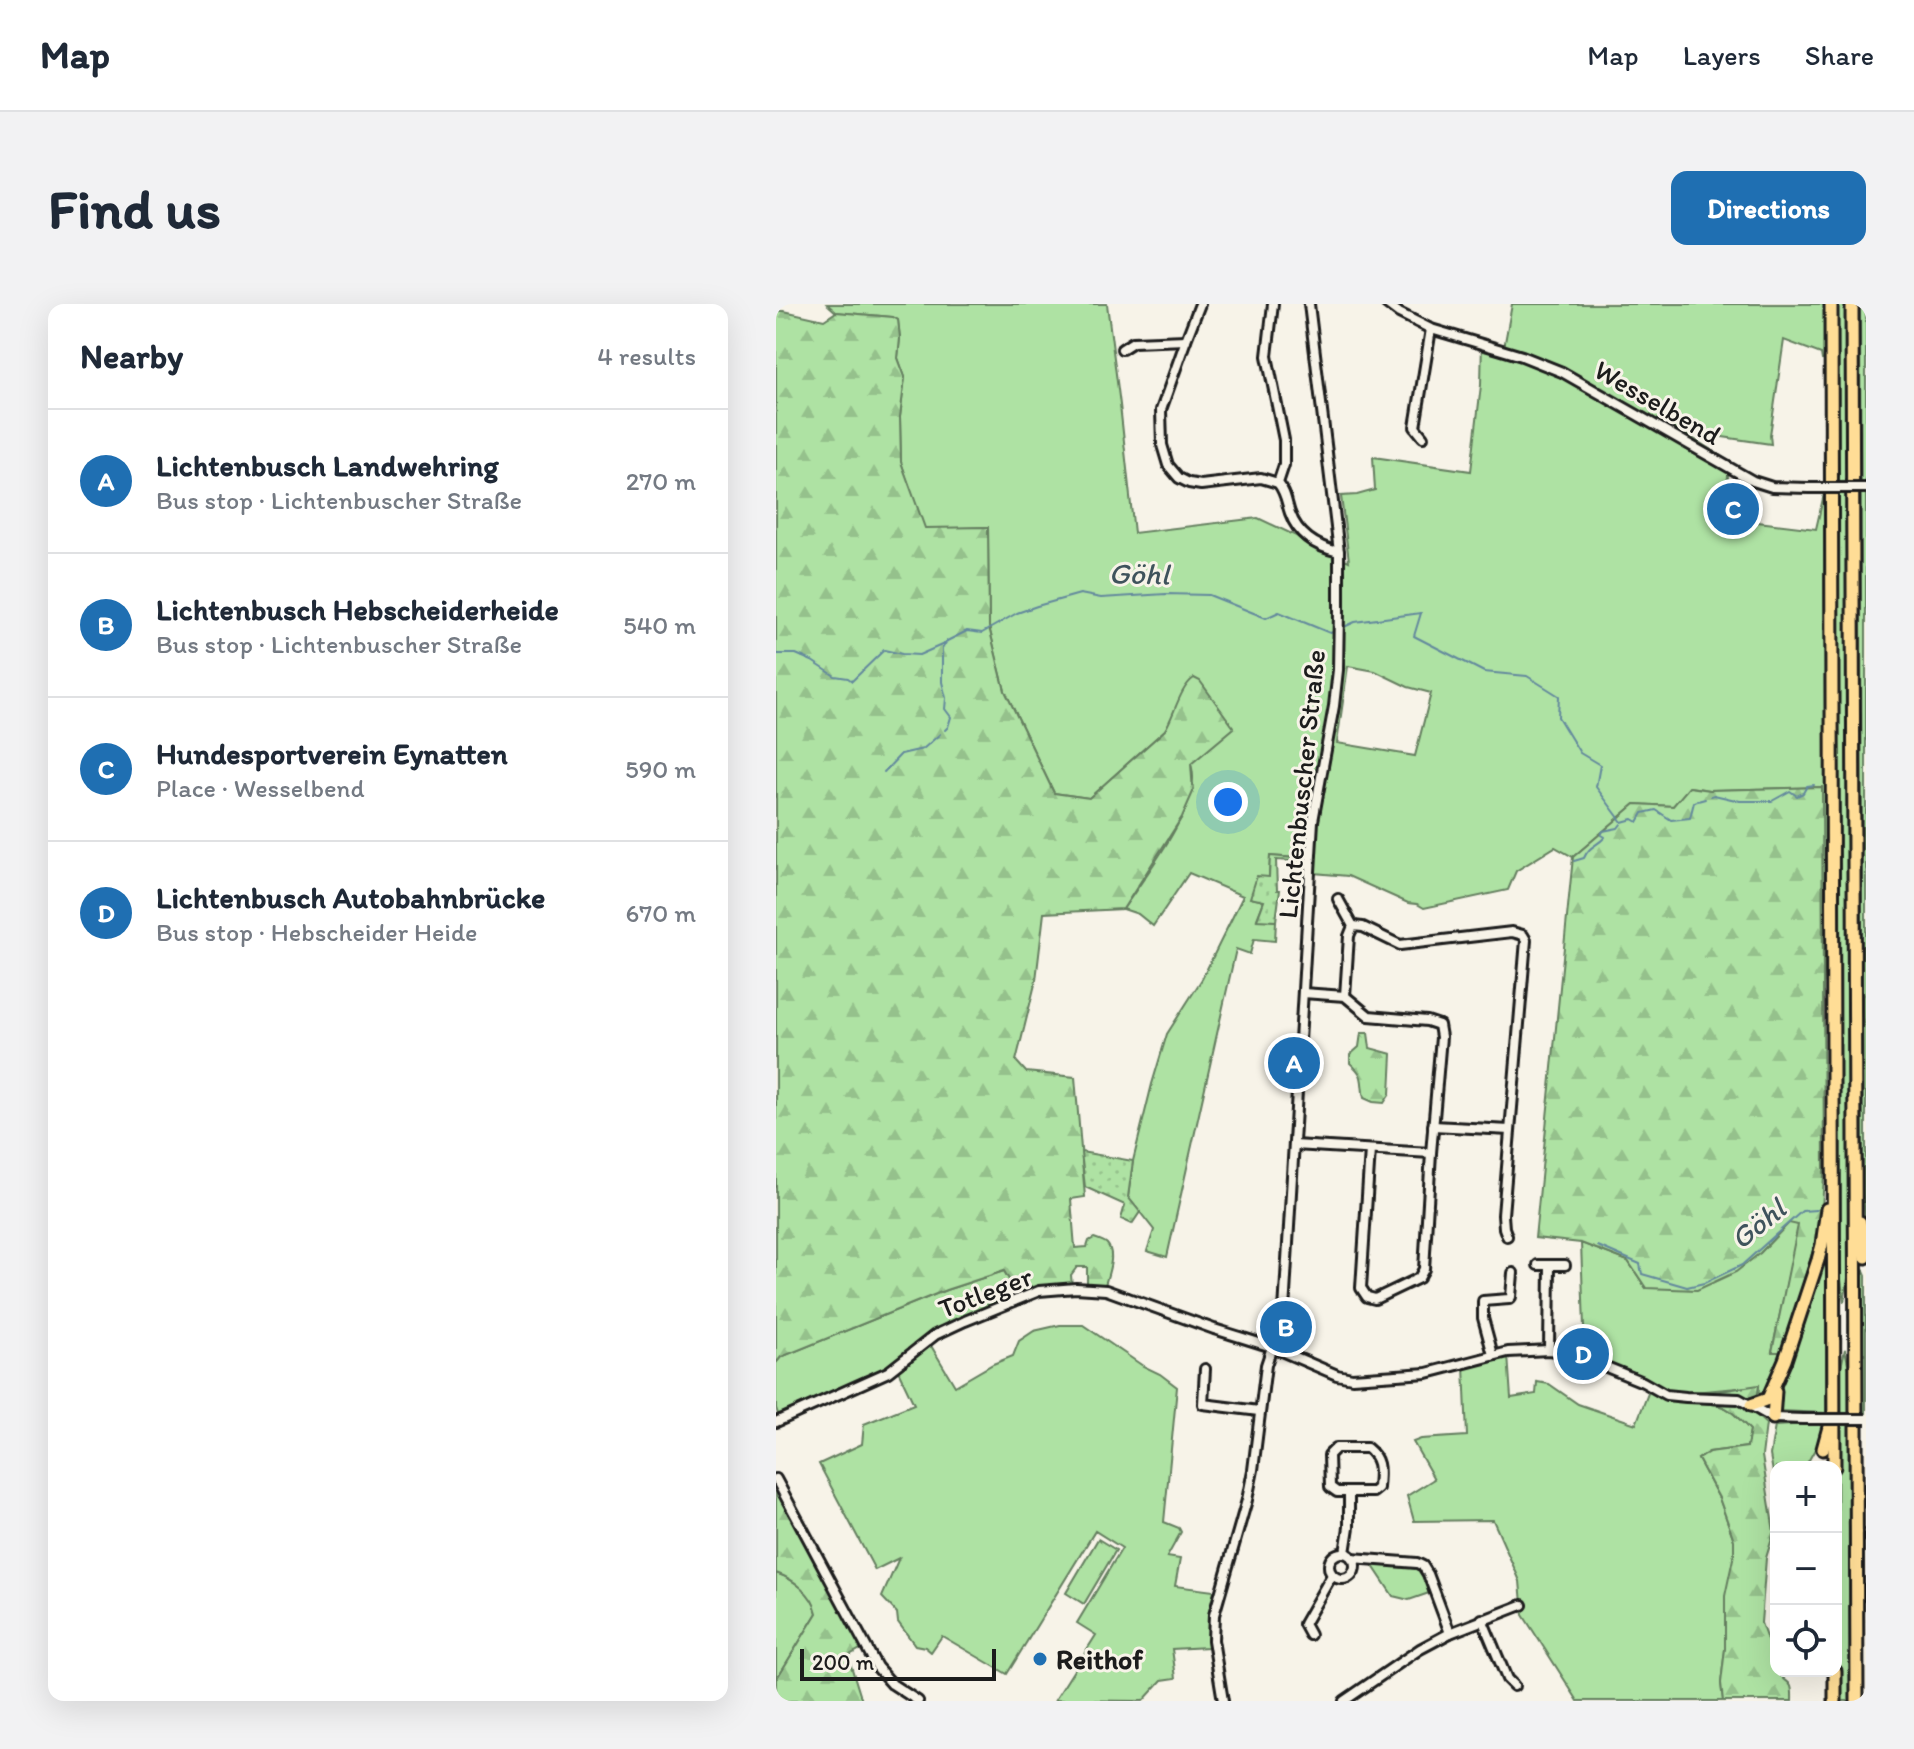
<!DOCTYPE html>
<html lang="en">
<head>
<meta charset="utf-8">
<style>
  :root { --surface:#fff; --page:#f2f2f3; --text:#1f2937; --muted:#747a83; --line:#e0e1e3; --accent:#1f6fb2 }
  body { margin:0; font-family:Itim,sans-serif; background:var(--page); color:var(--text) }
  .controls { position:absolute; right:24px; bottom:24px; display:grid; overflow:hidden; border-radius:16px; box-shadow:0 8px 32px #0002 }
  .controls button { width:72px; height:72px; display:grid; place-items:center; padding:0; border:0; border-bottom:2px solid var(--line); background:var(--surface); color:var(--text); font:40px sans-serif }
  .scale { position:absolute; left:24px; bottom:20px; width:196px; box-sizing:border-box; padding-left:8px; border:4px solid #1c1c1c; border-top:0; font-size:22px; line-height:28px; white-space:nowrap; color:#1c1c1c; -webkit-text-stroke:6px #f7f3e8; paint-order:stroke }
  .you { position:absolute; left:452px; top:498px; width:28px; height:28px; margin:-20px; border:6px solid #fff; border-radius:50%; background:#1a73e8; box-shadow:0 0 0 12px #1a73e833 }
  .badge { display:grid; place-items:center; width:52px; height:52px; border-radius:50%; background:var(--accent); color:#fff; font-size:26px; font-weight:700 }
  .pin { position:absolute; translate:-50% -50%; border:4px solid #fff; box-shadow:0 2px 8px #0006 }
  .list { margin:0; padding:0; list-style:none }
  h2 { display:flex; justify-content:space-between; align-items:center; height:104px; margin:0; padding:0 32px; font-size:34px }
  h2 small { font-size:26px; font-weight:400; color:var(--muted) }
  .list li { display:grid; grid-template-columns:52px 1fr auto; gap:24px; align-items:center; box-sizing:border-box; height:144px; padding:0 32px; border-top:2px solid var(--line) }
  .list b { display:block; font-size:30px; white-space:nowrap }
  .list p { margin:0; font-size:26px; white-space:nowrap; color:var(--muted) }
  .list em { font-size:26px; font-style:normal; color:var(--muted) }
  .icon { flex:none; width:44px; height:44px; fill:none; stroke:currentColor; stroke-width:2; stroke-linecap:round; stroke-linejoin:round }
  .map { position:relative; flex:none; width:1090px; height:1397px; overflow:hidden; border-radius:16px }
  header { display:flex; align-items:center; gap:48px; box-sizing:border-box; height:112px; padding:0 40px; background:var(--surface); border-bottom:2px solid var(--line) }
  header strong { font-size:38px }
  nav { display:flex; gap:44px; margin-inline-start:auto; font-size:28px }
  .intro { display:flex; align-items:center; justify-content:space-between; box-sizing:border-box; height:192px; padding:0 48px }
  h1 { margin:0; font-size:56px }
  .button { padding:20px 36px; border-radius:16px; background:var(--accent); color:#fff; font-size:28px; font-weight:700 }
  main { display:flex; gap:48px; padding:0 48px }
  aside { flex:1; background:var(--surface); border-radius:16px; box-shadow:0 8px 32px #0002 }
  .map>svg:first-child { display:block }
  .green { fill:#aee2a3; stroke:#657f60; stroke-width:2; fill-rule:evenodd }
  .forest { fill:url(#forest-firs); stroke:#657f60; stroke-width:2 }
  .garden { fill:url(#garden-dots); stroke:#657f60; stroke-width:2 }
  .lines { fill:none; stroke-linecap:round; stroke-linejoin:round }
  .stream { stroke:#63899d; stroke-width:2 }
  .minor-casing { stroke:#1c1c1c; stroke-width:14 }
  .highway-casing { stroke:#1c1c1c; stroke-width:17 }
  .minor { stroke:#f7f3e8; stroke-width:8 }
  .highway { stroke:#ffdd96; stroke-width:11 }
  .minor-bridge-casing { stroke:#1c1c1c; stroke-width:14; stroke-linecap:butt }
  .minor-bridge { stroke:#f7f3e8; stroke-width:8 }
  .poi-dot { fill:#1f6fb2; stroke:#f7f3e8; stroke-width:3 }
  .labels { text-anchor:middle; stroke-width:6; stroke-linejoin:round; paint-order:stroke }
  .street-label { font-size:28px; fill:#1c1c1c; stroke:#f7f3e8 }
  .poi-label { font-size:28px; font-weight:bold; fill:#1c1c1c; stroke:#f7f3e8; text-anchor:start }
  .water-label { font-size:30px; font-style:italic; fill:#3f535c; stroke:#f7f3e8 }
</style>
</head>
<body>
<header>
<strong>Map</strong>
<nav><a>Map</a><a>Layers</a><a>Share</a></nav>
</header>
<div class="intro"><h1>Find us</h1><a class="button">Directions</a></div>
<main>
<aside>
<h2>Nearby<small>4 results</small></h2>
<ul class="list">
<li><span class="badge">A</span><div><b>Lichtenbusch Landwehring</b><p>Bus stop · Lichtenbuscher Straße</p></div><em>270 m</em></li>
<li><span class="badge">B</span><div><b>Lichtenbusch Hebscheiderheide</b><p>Bus stop · Lichtenbuscher Straße</p></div><em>540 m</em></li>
<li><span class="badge">C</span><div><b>Hundesportverein Eynatten</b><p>Place · Wesselbend</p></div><em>590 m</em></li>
<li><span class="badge">D</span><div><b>Lichtenbusch Autobahnbrücke</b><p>Bus stop · Hebscheider Heide</p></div><em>670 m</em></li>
</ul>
</aside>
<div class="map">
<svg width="1090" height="1397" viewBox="0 0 1090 1397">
  <defs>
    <pattern id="forest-firs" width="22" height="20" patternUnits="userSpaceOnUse" patternTransform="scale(2)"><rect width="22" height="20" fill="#aee2a3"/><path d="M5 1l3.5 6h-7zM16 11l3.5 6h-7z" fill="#95c18c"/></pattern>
    <pattern id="garden-dots" width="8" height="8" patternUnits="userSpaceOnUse" patternTransform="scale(2)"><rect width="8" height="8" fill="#aee2a3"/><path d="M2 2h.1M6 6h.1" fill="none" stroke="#95c18c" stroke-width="1.8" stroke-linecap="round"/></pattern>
  </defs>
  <rect width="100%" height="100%" fill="#f7f3e8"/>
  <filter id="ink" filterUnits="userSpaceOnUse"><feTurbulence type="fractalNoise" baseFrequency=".0125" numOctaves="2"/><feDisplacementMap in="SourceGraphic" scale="16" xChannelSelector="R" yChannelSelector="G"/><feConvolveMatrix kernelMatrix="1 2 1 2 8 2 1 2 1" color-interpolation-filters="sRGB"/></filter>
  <g filter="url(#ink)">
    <g class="green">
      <path d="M51,0H331L344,101L358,229L482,214L573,257L565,192L581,191L599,186L597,153L695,167L705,81L706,37L728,44L736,0H1048V56H1046L1045,50L1008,36L994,131L995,140L905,127L953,157L949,214L1040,225L1048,190L1050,641L1047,682L1046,483L934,486L914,483L897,502L859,500L797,553L779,543L740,567L732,586L648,604L641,600L632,599L572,572L538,569V555L494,552L493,573L475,594L488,597L481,615L500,617L499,637L478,635L474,650L460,645L391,953L371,947L378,926L352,893L357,857L376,780L391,730L426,675L467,592L413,569L377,622L362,610L347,605C368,574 416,511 417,475C418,456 403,435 394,418L389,426L313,494L278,489L229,387L213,323L212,223L148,225L125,158L124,113L129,73L122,54L124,34L122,16L116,13L60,8ZM572,362L599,367L632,383L655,389L639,452L561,439Z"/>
      <polygon points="1058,0 1073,0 1074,962 1068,998 1062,953"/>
      <polygon points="1084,0 1090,0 1090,928 1087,890"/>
      <path d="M1013,918L1023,921L996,1047L1006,1048L995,1086L982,1096L983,1082L918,1088L921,1098C952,1101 953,1104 974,1126L971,1143L933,1148L922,1155L943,1194L958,1236V1250L949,1314V1345L945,1379L947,1397H802L747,1311L744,1277L717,1216L638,1217L631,1192L658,1175L637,1138L645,1135L691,1132L688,1062L732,1051L735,1094L760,1090L761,1078L773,1080L802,1100L860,1120L876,1079L809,1051L805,939L852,957L870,984L984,949Z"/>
      <polygon points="1050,950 1050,1121 1047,1131 1029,1163 1000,1163 1000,1186 994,1151 999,1122 1049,1119 1049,1109 1003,1107 1002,1093"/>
      <polygon points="1087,964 1090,971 1090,1109 1087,1109"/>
      <polygon points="228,967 235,979 239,991 227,999 151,1035 179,1082 217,1060 237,1052 243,1037 258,1027 284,1021 307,1021 367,1062 384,1070 401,1083 388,1218 403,1224 405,1228 391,1253 404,1255 399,1282 438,1287 433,1310 432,1343 396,1345 400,1374 386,1376 367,1397 279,1396 320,1331 301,1319 346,1244 319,1227 231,1370 166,1332 155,1348 149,1343 139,1341 122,1318 121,1309 106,1293 123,1254 99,1266 43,1160 86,1140 88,1120 138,1100 119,1060 3,1113 0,1104 0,1059 5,1053 170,986"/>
      <polygon points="1069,1045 1076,1079 1076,1397 1062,1397 1061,1095 1063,1072"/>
      <polygon points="322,1235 340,1246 308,1300 290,1289"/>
      <polygon points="595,1259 643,1265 648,1270 653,1289 633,1296 617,1292"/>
      <path d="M0,1269C18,1275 37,1290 41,1309L0,1376Z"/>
    </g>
    <g class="forest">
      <path d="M0,7H8L48,16L60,8L117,13L122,16L124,34L122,54L129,73L124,113L125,158L149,224L212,223L213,323L229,387L278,489L313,494L389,426C398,412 404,383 418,374L424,377L458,424L415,460L417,488L406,513L347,605L268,609L260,676L240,757L250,768L299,773L309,893L295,895L299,944L311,943L313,937L318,934C321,935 330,938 331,940C340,950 332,970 329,981L320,982L311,981V963H301L295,971L296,982L263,984L239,991L235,979L228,967L170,986L5,1053L0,1059Z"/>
      <polygon points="913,483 934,486 1046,483 1048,870 1046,906 1038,943 1006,1048 996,1048 1022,921 1013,919 984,949 960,968 921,986 870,984 852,957 805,939 759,934 797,553 859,500 897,502"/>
      <path d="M585,729H592L594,744L616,750L614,790L608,799L597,798L588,794C584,776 590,773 574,759V751L583,743Z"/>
      <path d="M983,1081L979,1110L990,1120L986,1152L998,1228L990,1254L985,1319L1000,1361V1367H1003C1010,1384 1017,1371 1016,1397H947L945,1379L949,1345V1292L958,1250V1236L943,1194L922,1155L933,1148L971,1143L974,1126C953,1104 952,1101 921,1098L917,1088H938Z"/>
      <path d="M0,1182L86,1344L72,1352L86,1397H0V1376L41,1309C37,1290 18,1275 0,1269Z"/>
    </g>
    <g class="garden">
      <polygon points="494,552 529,555 529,566 518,566 518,563 516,562 516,557 500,556 501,586 504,586 500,617 481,616 488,597 474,594 481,572 493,573"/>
      <polygon points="305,848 357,857 352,893 364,908 356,920 345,915 349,901 309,883"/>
    </g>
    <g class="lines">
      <g class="stream">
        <polyline points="568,323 579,318 645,309 638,332 708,368 751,372 783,392 782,413 804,449 824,461 820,483 846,518 857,515 862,518 867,509 880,506 895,516 914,514 918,498 929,495"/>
        <polyline points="0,350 20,350 36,357 59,372 72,374 76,377 108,346 126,350 143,351 168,340"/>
        <polyline points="169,426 172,423 175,413 169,405 170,394 166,378 166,345 171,337 191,327 206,329 241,309 261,302 304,290 325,294 390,290 433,291 490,314 503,308 554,329 557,328"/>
        <polyline points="108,468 125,450 147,445 164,430"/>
        <polyline points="935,492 938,491 964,497 996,497 1014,487 1021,492 1027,489 1031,482 1038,481"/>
        <path d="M798,557L808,554C813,542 821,542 829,533L825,531L827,527L842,524L845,520"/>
        <polyline points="822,942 864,960 866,970 911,983 928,979 966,961 1026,907 1040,906"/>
      </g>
      <g class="minor-casing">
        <g id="minor">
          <polyline points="424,0 410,36 385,106 386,141 392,161 403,174 413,179 425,181 485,174 502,179"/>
          <path d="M497,0L491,52L508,136V161L502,179C510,189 510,197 514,209C522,231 541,243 563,248"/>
          <polyline points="611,0 623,9 655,25 746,52 786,68 977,177 996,183 1033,184"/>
          <polyline points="346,45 357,38 410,36"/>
          <polyline points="647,133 639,123 655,25"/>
          <polyline points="562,595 577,622 573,632 569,692"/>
          <polyline points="577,622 587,623 624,641 736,628 747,631 750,636 727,911 728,924 731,932"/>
          <polyline points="527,689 569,692 593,712 651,717 663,721 665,733 655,849 648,965 643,974 599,995 591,993 585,984 594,846"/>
          <polyline points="657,822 734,826"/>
          <polyline points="518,841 655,849"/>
          <polyline points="762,961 789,961"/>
          <polyline points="773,1046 774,961"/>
          <polyline points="717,1051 707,1014 707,997 733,995 735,993 737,969"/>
          <polyline points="429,1065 427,1100 483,1107"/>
          <polyline points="0,1118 112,1068 159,1031 189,1017 263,987 300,984 330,986 438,1025 496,1043 561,1071 576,1074 651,1069 732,1048 773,1046 801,1051 867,1078 890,1091 910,1093 963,1095 997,1114 1027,1115"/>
          <polyline points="0,1175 101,1363 116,1380 142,1397"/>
          <path d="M569,1249L573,1223V1188H597L602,1184C603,1167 606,1156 591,1144H560L553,1151L554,1183L561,1188H573"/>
          <circle cx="566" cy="1262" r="13"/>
          <polyline points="576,1254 641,1259 647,1262 652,1270 674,1329"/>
          <polyline points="706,1315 731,1375 738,1382"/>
          <polyline points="534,1331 528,1320 556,1271"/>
          <polyline points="447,1397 437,1336 438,1311 471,1196 477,1166 490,1061 508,1007 537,517 558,402 562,366 563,306 563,248 533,0"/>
          <polyline points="568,1397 644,1345 674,1329 746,1301"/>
        </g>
      </g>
      <g class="highway-casing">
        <g id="highway">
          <polyline points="1055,0 1058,1163"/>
          <polyline points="1076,0 1081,1397"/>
          <polyline points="1084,918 1090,953"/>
          <polyline points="975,1101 992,1095 1009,1056 1042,956 1046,941 1051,905"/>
          <polyline points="997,1114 999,1087"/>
          <polyline points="1047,1145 1053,1123"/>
          <polyline points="1059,1367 1059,1397"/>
        </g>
      </g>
      <use href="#minor" class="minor"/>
      <use href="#highway" class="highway"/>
      <g class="minor-bridge-casing">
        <g id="minor-bridge">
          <polyline points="1033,184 1090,184"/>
          <polyline points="1027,1115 1090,1115"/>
        </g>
      </g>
      <use href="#minor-bridge" class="minor-bridge"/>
    </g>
  </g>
  <circle class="poi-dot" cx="264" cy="1355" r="8"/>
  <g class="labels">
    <g class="street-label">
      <text transform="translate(882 98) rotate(30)" y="10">Wesselbend</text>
      <text transform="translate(525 480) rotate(-84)" y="10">Lichtenbuscher Straße</text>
      <text transform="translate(209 988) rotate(-21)" y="10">Totleger</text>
    </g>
    <g class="poi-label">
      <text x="280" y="1365">Reithof</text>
    </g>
    <g class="water-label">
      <text transform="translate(363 270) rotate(1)" y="10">Göhl</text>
      <text transform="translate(982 920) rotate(-39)" y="10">Göhl</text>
    </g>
  </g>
</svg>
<div class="controls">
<button>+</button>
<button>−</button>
<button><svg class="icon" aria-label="locate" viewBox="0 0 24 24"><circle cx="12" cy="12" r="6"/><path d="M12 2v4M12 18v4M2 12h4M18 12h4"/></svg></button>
</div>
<div class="scale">200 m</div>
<div class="you"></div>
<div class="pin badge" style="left:518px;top:759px">A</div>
<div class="pin badge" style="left:510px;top:1023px">B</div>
<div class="pin badge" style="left:957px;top:205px">C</div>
<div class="pin badge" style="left:807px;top:1050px">D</div>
</div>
</main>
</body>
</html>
